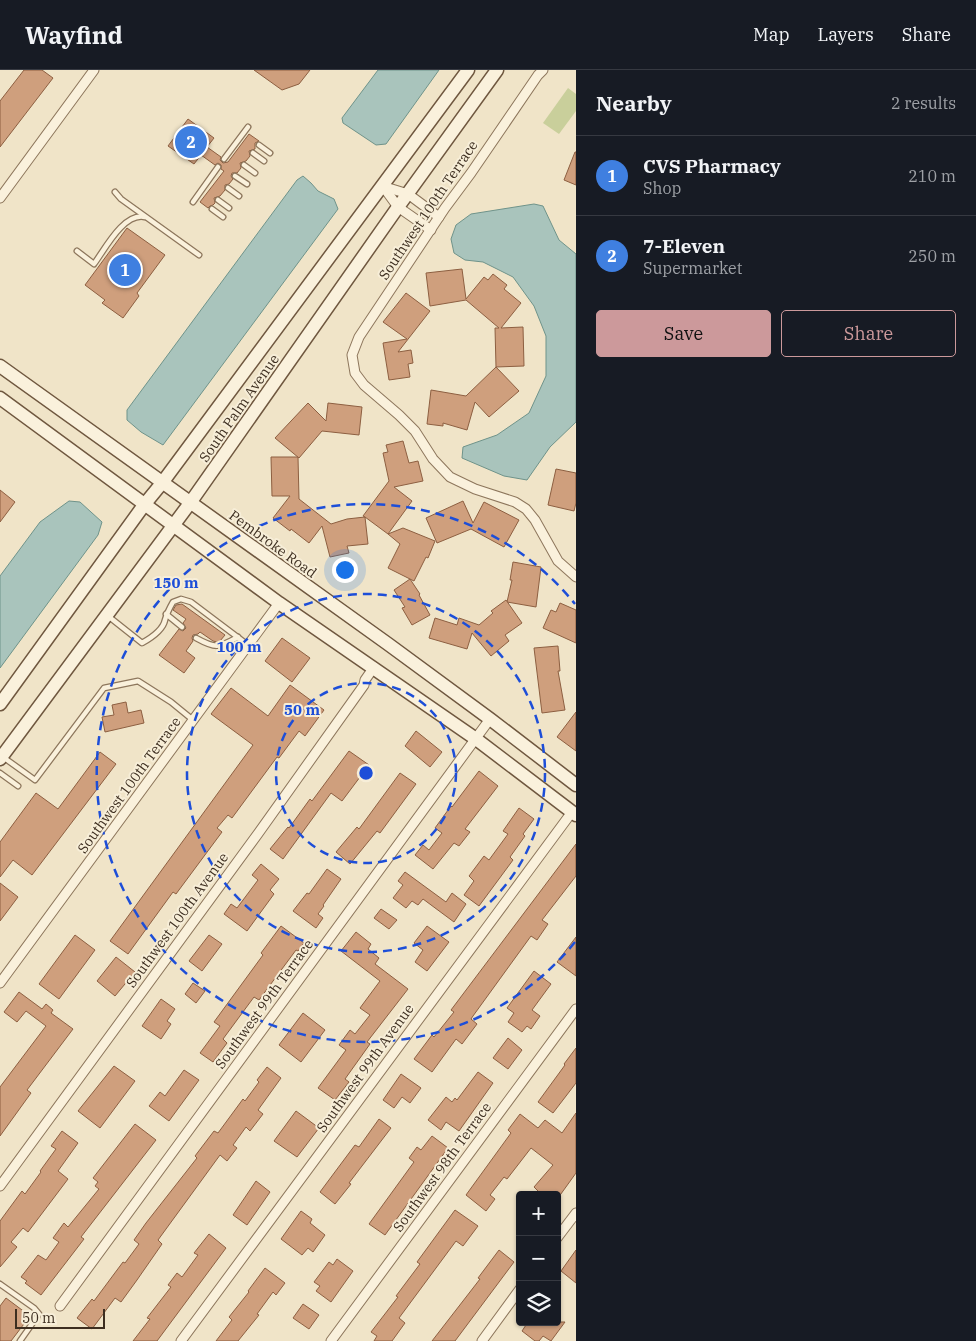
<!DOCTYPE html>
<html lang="en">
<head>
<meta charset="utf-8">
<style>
  :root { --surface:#171b24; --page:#242831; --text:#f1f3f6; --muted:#9ea1a6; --line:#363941; --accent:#cc999b }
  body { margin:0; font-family:"IBM Plex Serif",serif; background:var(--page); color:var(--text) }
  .controls { position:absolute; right:15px; bottom:15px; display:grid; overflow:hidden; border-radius:5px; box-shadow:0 1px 4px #0004 }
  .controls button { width:45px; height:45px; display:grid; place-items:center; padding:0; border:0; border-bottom:1px solid var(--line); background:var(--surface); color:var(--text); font:25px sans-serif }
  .scale { position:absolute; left:15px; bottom:12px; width:90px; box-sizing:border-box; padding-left:5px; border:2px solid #3d2e20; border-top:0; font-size:14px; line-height:18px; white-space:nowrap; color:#3d2e20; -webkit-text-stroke:4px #f7eed8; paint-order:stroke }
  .you { position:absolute; left:344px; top:499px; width:18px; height:18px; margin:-12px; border:4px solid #fff; border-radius:50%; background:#1a73e8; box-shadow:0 0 0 8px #1a73e833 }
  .badge { display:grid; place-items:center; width:32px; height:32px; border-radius:50%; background:var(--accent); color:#fff; font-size:16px; font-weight:700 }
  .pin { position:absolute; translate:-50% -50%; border:2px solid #fff; box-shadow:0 1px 5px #0006 }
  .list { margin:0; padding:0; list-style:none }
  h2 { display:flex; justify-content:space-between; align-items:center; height:65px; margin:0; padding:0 20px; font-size:21px }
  h2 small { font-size:16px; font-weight:400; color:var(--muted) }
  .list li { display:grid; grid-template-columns:32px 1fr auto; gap:15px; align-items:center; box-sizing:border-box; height:80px; padding:0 20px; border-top:1px solid var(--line) }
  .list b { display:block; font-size:19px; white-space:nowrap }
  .list p { margin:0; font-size:16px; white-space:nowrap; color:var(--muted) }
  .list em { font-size:16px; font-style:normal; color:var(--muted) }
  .actions { display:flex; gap:10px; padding:15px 20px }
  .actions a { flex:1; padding:11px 0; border:1px solid var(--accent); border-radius:5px; text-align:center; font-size:18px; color:var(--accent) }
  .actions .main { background:var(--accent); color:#111 }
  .icon { flex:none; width:28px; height:28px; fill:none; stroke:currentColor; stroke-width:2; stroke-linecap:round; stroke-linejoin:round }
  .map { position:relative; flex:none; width:576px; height:1271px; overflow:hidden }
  header { display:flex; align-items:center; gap:30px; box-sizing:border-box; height:70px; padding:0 25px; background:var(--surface); border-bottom:1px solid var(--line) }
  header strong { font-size:24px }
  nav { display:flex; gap:28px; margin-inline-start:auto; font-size:18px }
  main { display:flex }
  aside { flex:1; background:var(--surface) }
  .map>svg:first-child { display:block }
  .green { fill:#c9cf9b }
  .water { fill:#a9c4bc; stroke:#6f938a }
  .building { fill:#cf9f7d; stroke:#8d5f41 }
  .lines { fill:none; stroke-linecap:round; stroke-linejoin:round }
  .lane-casing { stroke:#8d765c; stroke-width:7 }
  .street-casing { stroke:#8d765c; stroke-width:11 }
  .secondary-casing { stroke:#6f573f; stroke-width:15 }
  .lane { stroke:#faf1dc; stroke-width:4.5 }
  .street { stroke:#faf1dc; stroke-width:9 }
  .secondary { stroke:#faf1dc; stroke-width:12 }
  .ring { fill:none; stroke:#1d4ed8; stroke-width:2.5; stroke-dasharray:9 6 }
  .labels { text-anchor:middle; stroke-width:4; stroke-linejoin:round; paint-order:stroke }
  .street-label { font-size:14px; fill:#3d2e20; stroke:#f7eed8 }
  .centre { fill:#1d4ed8; stroke:#f7eed8; stroke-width:2.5 }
  .ring-label { font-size:15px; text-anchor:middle; font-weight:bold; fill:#1d4ed8; stroke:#f7eed8; stroke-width:4; stroke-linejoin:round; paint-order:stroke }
</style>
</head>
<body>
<header>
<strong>Wayfind</strong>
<nav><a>Map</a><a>Layers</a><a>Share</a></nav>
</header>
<main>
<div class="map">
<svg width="576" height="1271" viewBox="0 0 576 1271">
  <rect width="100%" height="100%" fill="#f0e4c8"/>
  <polygon class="green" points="568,18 576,24 576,41 559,64 543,53"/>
  <g class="water">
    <polygon points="378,0 439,0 386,74 376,75 343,53 342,48"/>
    <polygon points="303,106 311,113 318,121 334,129 338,139 163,375 141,362 127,350 127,340 297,110"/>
    <polygon points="534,134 543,136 559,170 576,184 576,352 550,377 527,410 504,406 462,388 463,377 497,365 529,343 546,306 546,266 534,236 513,207 483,192 465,190 454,183 451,169 456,155 471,144"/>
    <polygon points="69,431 80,432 102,452 98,465 0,598 0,506 40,452"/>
  </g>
  <g class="building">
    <polygon points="24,0 42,0 53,8 0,77 0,31"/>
    <polygon points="254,0 310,0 299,14 282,20"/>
    <polygon points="188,49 214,68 207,77 221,87 220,90 223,93 228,92 249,64 259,71 255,73 255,79 249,81 250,86 246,91 240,93 241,98 237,103 232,103 231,106 233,109 229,114 225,115 225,120 220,126 214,128 215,133 213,135 210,136 208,138 200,132 224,101 221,99 221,95 218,93 215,95 201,85 194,94 168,76"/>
    <polygon points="575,82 576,82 576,115 564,110"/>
    <polygon points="127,158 165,185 137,223 139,226 123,248 102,233 105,230 85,215"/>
    <polygon points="462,199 466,229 484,207 488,210 493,204 507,215 504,219 521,233 501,258 523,257 524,296 496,297 495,258 499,258 466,230 430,236 426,203"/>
    <polygon points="406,223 430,241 398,282 411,280 413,293 408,294 410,307 389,310 383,273 407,269 383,252"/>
    <polygon points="496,297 519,321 489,347 475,332 467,360 443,353 443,356 427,354 431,320 466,326"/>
    <polygon points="308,333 326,351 328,333 362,337 359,365 322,361 299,388 275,368"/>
    <polygon points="403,371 409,393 418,391 423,411 394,417 412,431 388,464 365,447 368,474 347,476 349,483 330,487 322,456 309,473 291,459 290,461 273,448 290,426 272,426 271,387 298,387 299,429 331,454 347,449 365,447 363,446 389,411 383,383 388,382 386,375"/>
    <polygon points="556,399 576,403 576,433 574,441 548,435"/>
    <polygon points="0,420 15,432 0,452"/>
    <polygon points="463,431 473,453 484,432 519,450 504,477 471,459 437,473 426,448"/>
    <polygon points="403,458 435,471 428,488 426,487 414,511 388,498 400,474 388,464"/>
    <polygon points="513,492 541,497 536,537 507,532 512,510 510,510"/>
    <polygon points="410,509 420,524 419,525 430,545 412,555 402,538 405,537 394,520"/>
    <polygon points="506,530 522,553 505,565 509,571 491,586 472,563 467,579 429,568 435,548 457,555 459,548 479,555 493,543 491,541"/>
    <polygon points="560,533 576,540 576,573 543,558 551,540 556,542"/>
    <polygon points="182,534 225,565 220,571 217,572 213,571 200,562 198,564 193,565 192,568 193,571 186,581 195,588 184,603 159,585 179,559 183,561 186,558 183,553 186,549 173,540 176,535"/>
    <polygon points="282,568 310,588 292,612 265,591"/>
    <polygon points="558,576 560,601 558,601 565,640 542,643 534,578"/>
    <polygon points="290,615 324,640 305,666 299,661 279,688 277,687 232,748 228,745 217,758 222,762 176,824 173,822 128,884 110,871 253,675 211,644 231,618 268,646"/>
    <polygon points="126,632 128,643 141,640 144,653 105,662 102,647 114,645 112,635"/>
    <polygon points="576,642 576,681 557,667"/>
    <polygon points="416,661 442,682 430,697 405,676"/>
    <polygon points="349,681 369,695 342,731 331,723 283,789 270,779 288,757 289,758 310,729 312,731"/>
    <polygon points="100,682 116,694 32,805 13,790 0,807 0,772 36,723 58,739"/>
    <polygon points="479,701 498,716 465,759 470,762 459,776 454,773 433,799 415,785 423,775 429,780 442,763 435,758 451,736 452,737"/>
    <polygon points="400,703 416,714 380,763 377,761 350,794 336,782 357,757 359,759"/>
    <polygon points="519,738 534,749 523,764 525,766 510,787 513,790 479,836 464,825 474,811 469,806 484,786 489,790 508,764 503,761"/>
    <polygon points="576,774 576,806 542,850 548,854 537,870 531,866 473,946 471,949 477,954 462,974 456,969 432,1002 414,989 432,965 434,967 454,942 451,940"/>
    <polygon points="261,794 279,809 270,820 274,824 247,861 224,844 231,834 237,838 258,810 252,805"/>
    <polygon points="327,799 341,809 323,835 324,836 318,844 323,848 316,858 293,841 307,823 309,824"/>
    <polygon points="405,802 446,832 452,823 466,834 454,852 423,829 418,835 412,831 406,838 393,828 403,815 398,811"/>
    <polygon points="0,813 18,827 0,851"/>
    <polygon points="381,839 397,850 389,859 374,848"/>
    <polygon points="281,856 304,873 298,881 296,880 259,930 254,927 223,969 227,973 213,992 200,983 220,956 214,952 263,885 261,883"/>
    <polygon points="427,856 449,872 427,901 415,892 423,880 414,873"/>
    <polygon points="356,862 371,874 368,879 379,888 375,894 408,919 367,972 370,974 345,1009 349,1012 335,1030 318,1018 346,980 339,975 350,960 355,964 370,945 360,938 380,911 341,881"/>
    <polygon points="75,865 95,880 59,929 39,914"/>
    <polygon points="209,865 222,874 202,901 189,891"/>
    <polygon points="576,867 576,906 557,892"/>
    <polygon points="116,887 135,902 115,926 97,911"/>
    <polygon points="534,901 551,914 532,940 540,946 531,959 527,956 522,962 508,952 514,943 507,938"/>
    <polygon points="193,913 205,921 196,933 185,924"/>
    <polygon points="19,922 42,939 46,934 53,940 51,943 73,959 27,1020 31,1023 0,1066 0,1017 46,956 26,941 17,952 4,942"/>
    <polygon points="161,929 175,939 167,951 171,954 161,969 142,956"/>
    <polygon points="303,943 325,960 301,992 279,975"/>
    <polygon points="508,968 522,980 508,999 493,988"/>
    <polygon points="576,978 576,1013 553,1043 538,1032 565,995 564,994"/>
    <polygon points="114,996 135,1011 100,1058 78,1041"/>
    <polygon points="267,997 281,1008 258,1040 263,1044 250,1061 246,1057 233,1075 237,1078 227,1091 220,1085 158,1170 162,1174 137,1210 121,1232 115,1228 92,1259 77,1248 92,1229 94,1231 123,1192 125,1193 139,1174 134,1170 146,1153 197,1088 195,1086 214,1061 218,1063 243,1029 245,1031 259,1012 257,1010"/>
    <polygon points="184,1000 199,1010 169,1051 149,1036 160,1022 165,1026"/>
    <polygon points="478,1002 493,1013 459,1061 446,1052 441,1060 428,1050 446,1027 452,1032 455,1028 457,1030"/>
    <polygon points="401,1004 421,1018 410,1033 402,1027 394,1038 383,1030"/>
    <polygon points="296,1041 319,1058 297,1087 274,1071"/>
    <polygon points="576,1043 576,1103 558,1128 557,1125 554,1125 550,1121 547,1125 542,1125 534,1117 553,1095 531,1078 507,1109 504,1107 490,1125 495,1129 486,1141 466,1125 511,1063 508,1060 520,1044 538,1058 545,1050 562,1063"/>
    <polygon points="379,1049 391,1058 349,1113 351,1114 335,1134 320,1122 355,1075 359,1077"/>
    <polygon points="135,1054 156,1070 81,1167 84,1169 41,1225 25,1213 27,1211 21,1207 38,1185 46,1190 59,1172 53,1168 64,1153 68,1157 99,1119 95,1116 98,1112 93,1108"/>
    <polygon points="62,1061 78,1073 58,1101 68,1109 28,1162 23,1158 11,1172 17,1177 0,1197 0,1151 22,1121 25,1124 41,1102 40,1101 56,1079 51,1076"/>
    <polygon points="432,1066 448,1078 385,1165 369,1154 414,1092 409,1088 417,1077 421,1080"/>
    <polygon points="256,1111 270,1122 247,1155 233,1145"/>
    <polygon points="455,1140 478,1156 463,1176 456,1171 399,1248 405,1253 392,1271 374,1271 377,1266 371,1262 398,1227 396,1226 420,1194 417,1192"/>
    <polygon points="301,1141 312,1149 310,1153 325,1165 313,1182 308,1178 302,1185 281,1169"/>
    <polygon points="209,1164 226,1178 157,1271 133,1271 150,1249 147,1248 171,1217 168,1215 177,1203 182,1207 198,1185 194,1183"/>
    <polygon points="499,1180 514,1192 455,1271 432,1271 480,1209 478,1208"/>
    <polygon points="576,1180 576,1213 561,1201"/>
    <polygon points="337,1189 353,1201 331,1232 316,1221 320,1216 314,1212 329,1192 333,1195"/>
    <polygon points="265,1198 285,1213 276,1225 273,1222 257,1244 259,1245 238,1271 216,1271 232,1250 229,1247 249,1222 248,1221"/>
    <polygon points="6,1228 30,1246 11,1271 0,1271 0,1236"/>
    <polygon points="303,1234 319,1245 309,1259 293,1248"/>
    <polygon points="528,1252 565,1252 551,1271 543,1266 539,1271 535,1271 522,1261"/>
  </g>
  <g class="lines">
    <g class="lane-casing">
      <g id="lane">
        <polyline points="259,75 270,83"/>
        <polyline points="253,83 264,91"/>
        <polyline points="224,89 248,57"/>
        <polyline points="244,95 255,103"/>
        <polyline points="235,106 247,114"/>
        <polyline points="228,118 239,126"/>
        <polyline points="115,122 121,129 199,185"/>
        <polyline points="218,130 229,138"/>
        <polyline points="193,132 218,97"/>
        <polyline points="212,139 223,147"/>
        <path d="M77,181L94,194C105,179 124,142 145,147"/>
        <polyline points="166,544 182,557"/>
        <path d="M108,546L142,573C151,568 163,560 165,550C167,543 169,539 173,532L181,529L191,532L248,575"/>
        <path d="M196,568C216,579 218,578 238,567"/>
        <polyline points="3,687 35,710 104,618 138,611 171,632 193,650"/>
        <polyline points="0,703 18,716"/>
        <polyline points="0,1214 34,1238 39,1244 20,1271"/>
      </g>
    </g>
    <g class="street-casing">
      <g id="street">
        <polyline points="543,0 538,5 471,103 445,138 359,267 352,285 355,303 364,315 399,345 415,361 433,389 450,407 475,419 515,432 526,439 535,450 558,491 576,507"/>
        <polyline points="382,115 398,137 431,160"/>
        <polyline points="382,116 408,124 439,147"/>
        <polyline points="0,128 94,0"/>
        <polyline points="0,913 279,533"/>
        <polyline points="0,1116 257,765 364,615 365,610 374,597"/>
        <polyline points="557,1168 576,1143"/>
        <polyline points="60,1236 490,649"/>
        <polyline points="181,1271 572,742"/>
        <polyline points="331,1271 576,939"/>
        <polyline points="482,1271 520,1219"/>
      </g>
    </g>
    <g class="secondary-casing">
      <g id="secondary">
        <polyline points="0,296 388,574 490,649 576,715"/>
        <polyline points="0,328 279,533 476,669 576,745"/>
        <polyline points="0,634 144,435 162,413 468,0"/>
        <polyline points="0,689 190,433 398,137 497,0"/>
      </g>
    </g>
    <use href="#lane" class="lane"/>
    <use href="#street" class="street"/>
    <use href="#secondary" class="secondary"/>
  </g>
  <g class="ring">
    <circle cx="366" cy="703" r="90"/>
    <circle cx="366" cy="703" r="179"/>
    <path d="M575 872A269 269 0 1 1 575 534"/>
  </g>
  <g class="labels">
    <g class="street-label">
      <text transform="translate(428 140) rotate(-56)" y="5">Southwest 100th Terrace</text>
      <text transform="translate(239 338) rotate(-55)" y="5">South Palm Avenue</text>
      <text transform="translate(273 474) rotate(36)" y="5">Pembroke Road</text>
      <text transform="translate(129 715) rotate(-54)" y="5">Southwest 100th Terrace</text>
      <text transform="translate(177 850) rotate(-54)" y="5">Southwest 100th Avenue</text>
      <text transform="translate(264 934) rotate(-54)" y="5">Southwest 99th Terrace</text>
      <text transform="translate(365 998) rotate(-54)" y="5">Southwest 99th Avenue</text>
      <text transform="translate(442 1097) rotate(-54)" y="5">Southwest 98th Terrace</text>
    </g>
  </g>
  <circle cx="366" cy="703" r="8" class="centre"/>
  <g class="ring-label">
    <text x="176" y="518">150 m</text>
    <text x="239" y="582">100 m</text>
    <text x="302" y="645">50 m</text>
  </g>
</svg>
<div class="controls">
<button>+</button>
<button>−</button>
<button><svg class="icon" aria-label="layers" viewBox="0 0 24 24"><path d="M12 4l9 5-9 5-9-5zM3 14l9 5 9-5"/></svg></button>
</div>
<div class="scale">50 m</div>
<div class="you"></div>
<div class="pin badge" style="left:125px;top:200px;background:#3f7fe0">1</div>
<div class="pin badge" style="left:191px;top:72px;background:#3f7fe0">2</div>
</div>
<aside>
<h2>Nearby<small>2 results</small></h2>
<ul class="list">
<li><span class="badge" style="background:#3f7fe0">1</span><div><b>CVS Pharmacy</b><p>Shop</p></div><em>210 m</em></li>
<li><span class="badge" style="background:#3f7fe0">2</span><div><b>7-Eleven</b><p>Supermarket</p></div><em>250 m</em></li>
</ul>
<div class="actions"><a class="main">Save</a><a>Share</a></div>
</aside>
</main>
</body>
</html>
